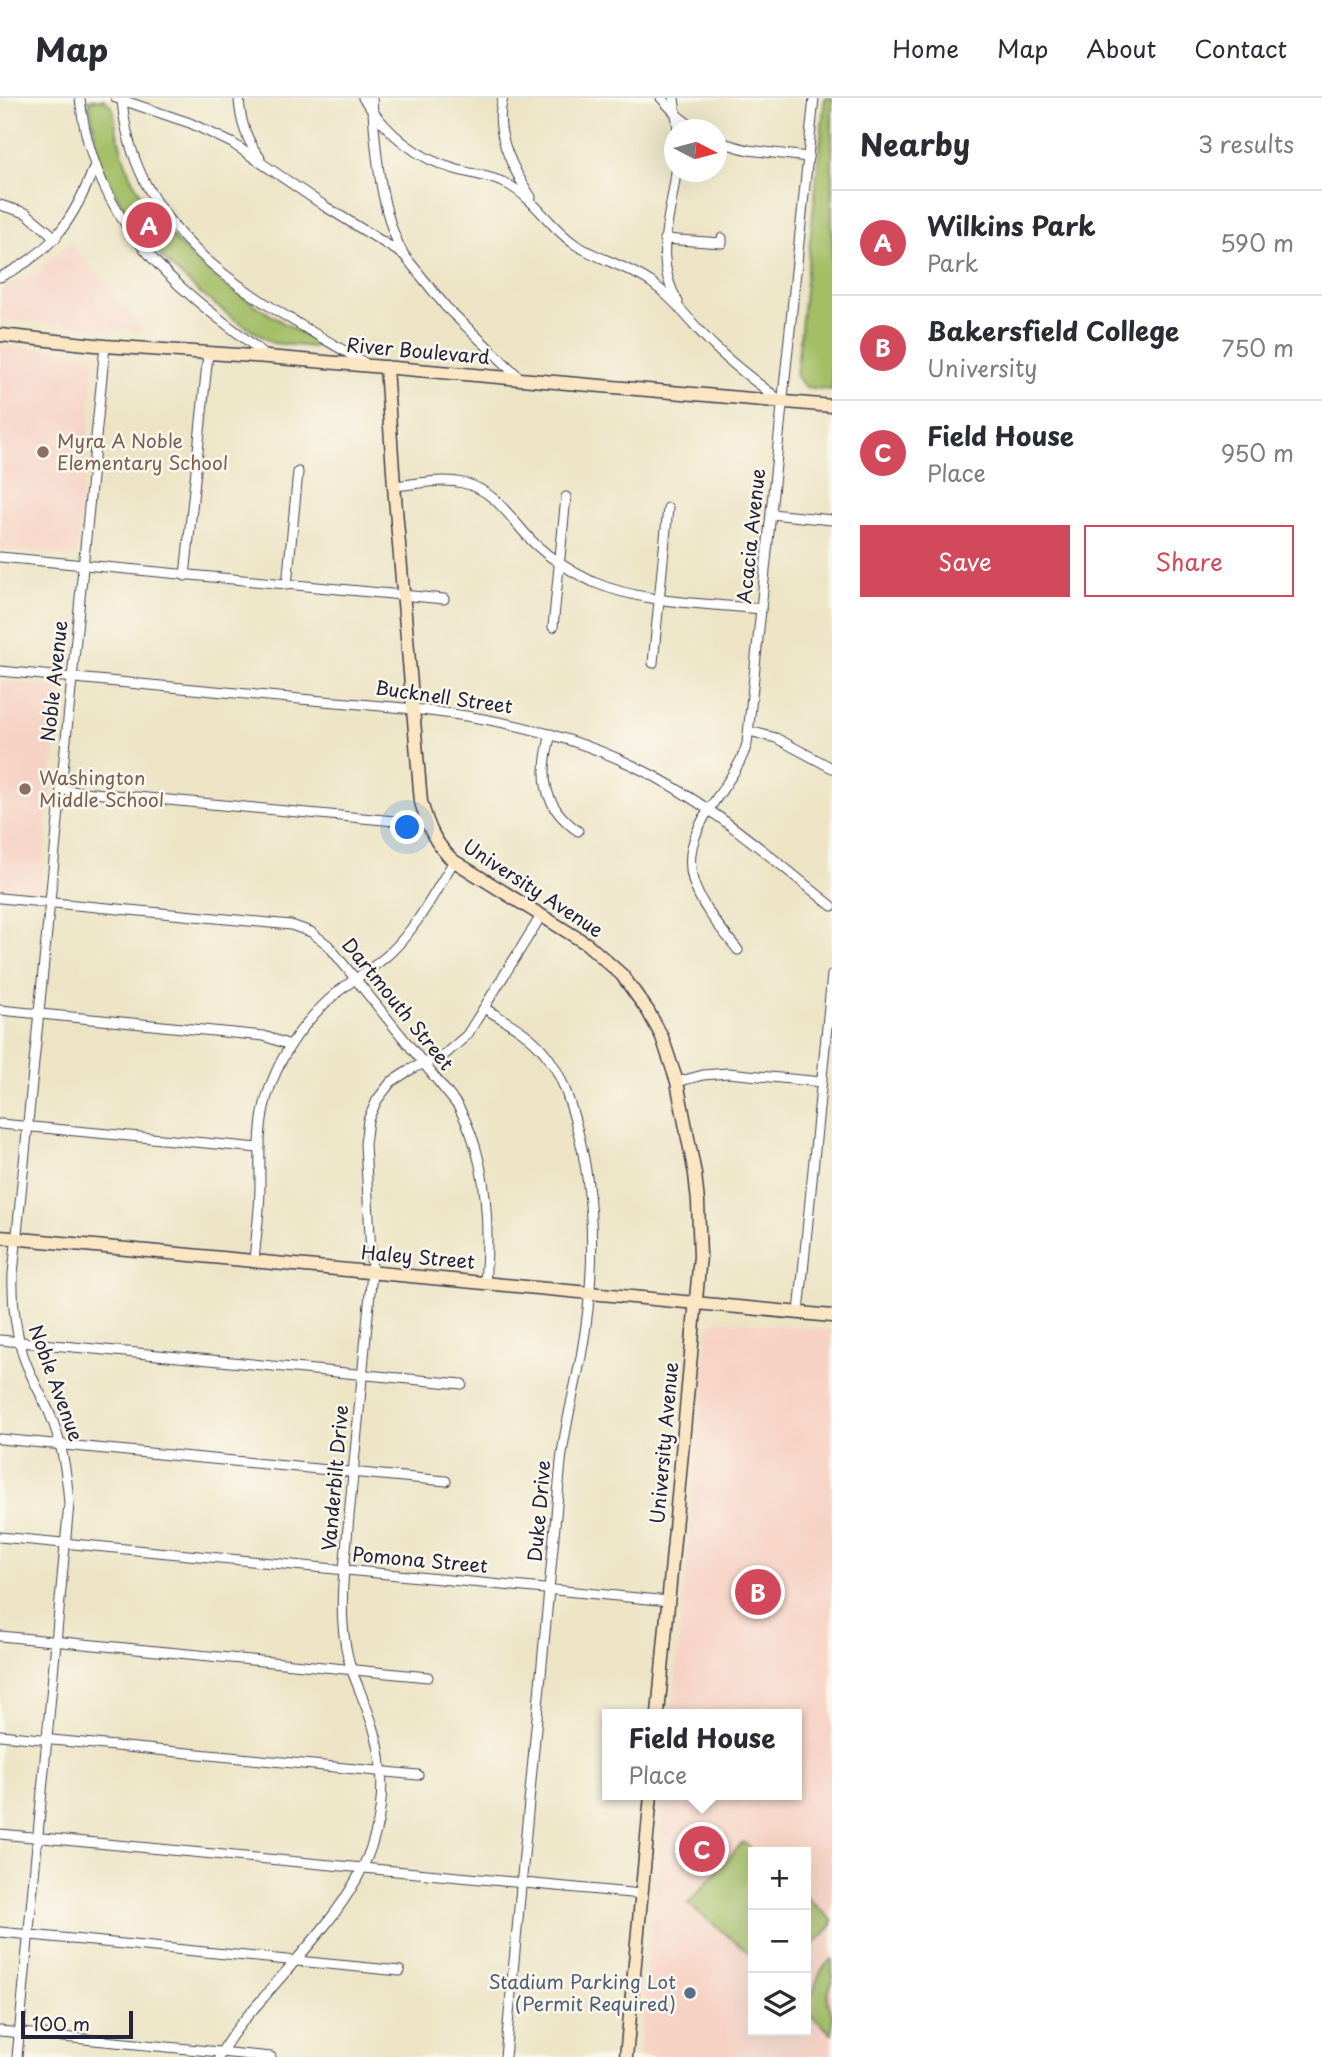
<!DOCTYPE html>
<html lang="en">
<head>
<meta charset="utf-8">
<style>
  :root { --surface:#fff; --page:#f2f2f3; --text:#2b2b33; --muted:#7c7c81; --line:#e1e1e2; --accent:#d1495b }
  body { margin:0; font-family:"Playpen Sans",sans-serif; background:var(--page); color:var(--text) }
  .controls { position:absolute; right:21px; bottom:21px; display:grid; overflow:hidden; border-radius:0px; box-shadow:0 7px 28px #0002 }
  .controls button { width:63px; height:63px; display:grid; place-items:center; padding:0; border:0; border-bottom:2px solid var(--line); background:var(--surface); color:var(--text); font:35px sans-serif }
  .compass { position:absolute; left:664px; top:21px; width:63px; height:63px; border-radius:50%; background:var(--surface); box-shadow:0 7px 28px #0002; rotate:96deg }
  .scale { position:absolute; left:21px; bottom:18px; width:112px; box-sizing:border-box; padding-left:7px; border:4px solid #22223b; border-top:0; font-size:19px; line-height:24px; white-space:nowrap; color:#22223b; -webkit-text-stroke:5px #fbf7ec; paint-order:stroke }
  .you { position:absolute; left:408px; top:730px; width:24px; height:24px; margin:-18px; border:5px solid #fff; border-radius:50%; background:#1a73e8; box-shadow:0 0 0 10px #1a73e833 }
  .badge { display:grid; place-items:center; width:46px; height:46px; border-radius:50%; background:var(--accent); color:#fff; font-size:23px; font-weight:700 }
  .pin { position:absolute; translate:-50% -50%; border:4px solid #fff; box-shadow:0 2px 7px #0006 }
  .popup { position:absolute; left:602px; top:1611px; width:200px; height:91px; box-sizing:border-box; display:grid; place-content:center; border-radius:0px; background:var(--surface); filter:drop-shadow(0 2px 5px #0005); font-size:23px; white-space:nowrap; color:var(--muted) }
  .popup b { font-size:26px; color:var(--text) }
  .popup::after { content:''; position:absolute; left:50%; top:100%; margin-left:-14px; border:14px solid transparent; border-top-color:var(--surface) }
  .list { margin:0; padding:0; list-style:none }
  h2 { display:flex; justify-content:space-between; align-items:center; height:91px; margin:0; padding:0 28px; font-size:30px }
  h2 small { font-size:23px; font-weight:400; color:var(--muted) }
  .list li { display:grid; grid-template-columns:46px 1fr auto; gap:21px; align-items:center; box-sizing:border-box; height:105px; padding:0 28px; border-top:2px solid var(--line) }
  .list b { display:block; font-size:26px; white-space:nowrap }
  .list p { margin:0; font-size:23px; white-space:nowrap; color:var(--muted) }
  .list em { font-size:23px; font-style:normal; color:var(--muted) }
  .actions { display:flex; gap:14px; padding:21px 28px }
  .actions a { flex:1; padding:16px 0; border:2px solid var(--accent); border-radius:0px; text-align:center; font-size:24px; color:var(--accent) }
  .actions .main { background:var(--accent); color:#fff }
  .icon { flex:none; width:38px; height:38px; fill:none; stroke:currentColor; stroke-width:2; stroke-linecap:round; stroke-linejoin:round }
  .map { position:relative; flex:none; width:832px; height:1959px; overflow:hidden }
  header { display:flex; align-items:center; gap:42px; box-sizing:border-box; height:98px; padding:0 35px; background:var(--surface); border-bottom:2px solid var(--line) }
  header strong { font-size:33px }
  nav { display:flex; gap:38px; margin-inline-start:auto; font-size:24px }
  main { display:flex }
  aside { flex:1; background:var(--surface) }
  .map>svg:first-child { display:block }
  .built { fill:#f6d2c4; fill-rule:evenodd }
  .green { fill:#a3be65; stroke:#627050; stroke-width:2 }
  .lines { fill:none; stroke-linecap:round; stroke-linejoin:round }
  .street-casing { stroke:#403f50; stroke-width:11 }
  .secondary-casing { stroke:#403f50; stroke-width:15 }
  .street { stroke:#fff; stroke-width:9 }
  .secondary { stroke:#fbe6c4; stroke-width:12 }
  .education-dot { fill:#8d6e63; stroke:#fbf7ec; stroke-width:2.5 }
  .service-dot { fill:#5c6f8a; stroke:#fbf7ec; stroke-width:2.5 }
  .labels { text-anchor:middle; stroke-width:5; stroke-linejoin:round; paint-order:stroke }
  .street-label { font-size:19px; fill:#22223b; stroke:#fbf7ec }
  .education-label { font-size:19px; fill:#785e54; stroke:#fbf7ec; text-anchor:start }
  .service-label { font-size:19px; fill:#4e5e75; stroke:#fbf7ec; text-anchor:end }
</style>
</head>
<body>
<header>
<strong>Map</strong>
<nav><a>Home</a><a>Map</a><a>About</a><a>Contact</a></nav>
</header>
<main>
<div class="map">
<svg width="832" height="1959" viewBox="0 0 832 1959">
  <rect width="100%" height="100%" fill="#fbf7ec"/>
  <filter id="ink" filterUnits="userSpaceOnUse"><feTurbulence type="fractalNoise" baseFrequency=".0143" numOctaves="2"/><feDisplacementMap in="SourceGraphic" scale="14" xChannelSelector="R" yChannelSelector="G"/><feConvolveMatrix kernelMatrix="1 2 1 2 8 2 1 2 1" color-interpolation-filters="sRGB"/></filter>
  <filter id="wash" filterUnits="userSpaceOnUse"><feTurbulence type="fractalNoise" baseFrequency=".00686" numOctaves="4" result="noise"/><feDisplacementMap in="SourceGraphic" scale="28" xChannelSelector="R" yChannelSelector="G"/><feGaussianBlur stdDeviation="1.57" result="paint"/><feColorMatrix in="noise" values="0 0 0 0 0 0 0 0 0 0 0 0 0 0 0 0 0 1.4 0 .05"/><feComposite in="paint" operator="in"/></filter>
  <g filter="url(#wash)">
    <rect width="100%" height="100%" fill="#ece4c4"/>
    <g class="built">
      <polygon points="70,144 145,234 0,221 0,193 39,172"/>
      <polygon points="0,248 95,256 77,453 73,458 0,451"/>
      <polygon points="0,584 55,589 59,591 60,595 41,788 39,792 35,793 0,789"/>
      <path d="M719,1222L832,1233V1959H639L664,1697H796V1616H672L708,1232L709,1228ZM753,1754H806V1933H753Z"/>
    </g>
    <g class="green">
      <polygon points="825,0 832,0 832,292 806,289 796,279"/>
      <path d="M104,1C106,4 110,6 112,9C115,14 115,24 116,30C120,47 124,65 132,81C171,158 242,202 315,243L316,247L313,249L273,245L234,221L200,195L165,163L132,123L101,71L89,2Z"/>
      <polygon points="743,1744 755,1754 753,1754 753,1858 688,1806"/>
      <polygon points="806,1799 832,1822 832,1827 806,1855"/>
      <path d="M832,1861V1884L828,1896V1904L832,1918V1936L806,1913V1901L813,1896C817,1882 820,1870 832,1861Z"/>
    </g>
  </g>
  <g filter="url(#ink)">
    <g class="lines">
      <g class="street-casing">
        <g id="street">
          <path d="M80,0C89,85 131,148 196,202C219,222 244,238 267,259"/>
          <polyline points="116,0 190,25 232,45 326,109 404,157 446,209 521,281"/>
          <path d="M239,0C240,22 246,42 260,60"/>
          <path d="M363,0C387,35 416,61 458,72C476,77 492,78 509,87C536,102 550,130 576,147C600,162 628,168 652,185C677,203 693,228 715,249C735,269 759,286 781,303"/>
          <path d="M372,0C375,47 380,115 403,155"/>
          <path d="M503,0C493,33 513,72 531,99"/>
          <polyline points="661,0 677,17 696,32"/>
          <polyline points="674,0 678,32"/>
          <path d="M122,2C135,146 259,201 368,267"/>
          <polyline points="716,43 748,52 808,59"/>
          <path d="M676,74C671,120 652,160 678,204"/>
          <polyline points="0,107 26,115 56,140"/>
          <polyline points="664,141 722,145 722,140"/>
          <path d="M0,179C52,155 75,120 95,67"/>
          <path d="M394,388C416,386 441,380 463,385C497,392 512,424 535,446C552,462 572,474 593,484C645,506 706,505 761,511"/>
          <polyline points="771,416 832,422"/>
          <polyline points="0,459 444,501"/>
          <polyline points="185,478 208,256"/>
          <polyline points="287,487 298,374"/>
          <polyline points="553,529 566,399"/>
          <polyline points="653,565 668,410"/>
          <path d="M0,573C100,583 200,592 300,601C417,611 526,616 634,668C708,703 769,758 832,808"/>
          <polyline points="749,633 776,640 832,670"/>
          <path d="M551,636C540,676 541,707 578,733"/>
          <polyline points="61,692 427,726"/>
          <path d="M0,800L291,827L311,834L328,847L458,1008C488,1060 490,1127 485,1185"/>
          <path d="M738,852C697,802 669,769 712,707C725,687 740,669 747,646L814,0"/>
          <path d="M484,910C505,923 528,934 544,954C561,974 569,1001 576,1026C597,1102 595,1182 581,1259C574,1294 565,1328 561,1364L505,1959"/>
          <polyline points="0,912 264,938 290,947"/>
          <polyline points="677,984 703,977 728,975 822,984"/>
          <polyline points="0,1026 259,1050"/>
          <path d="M254,1163C256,1138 260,1113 260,1088C260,1057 258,1028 267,998C280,956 305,921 339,893C355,880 374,870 390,855C417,829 435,794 454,763"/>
          <polyline points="799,1215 832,877"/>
          <polyline points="0,1242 462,1286"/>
          <polyline points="0,1341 446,1383"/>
          <polyline points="0,1439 669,1503"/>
          <polyline points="0,1538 428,1579"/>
          <polyline points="0,1637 418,1677"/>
          <polyline points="0,1736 641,1796"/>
          <polyline points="0,1834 400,1873"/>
          <polyline points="0,1933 271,1959"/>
          <path d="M17,1959L69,1406C67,1375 62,1345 50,1316C41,1296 30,1278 23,1257C15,1230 12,1204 13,1176L105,248"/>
          <path d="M219,1959C230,1937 247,1918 264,1899C323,1829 390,1770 381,1669C379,1634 364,1605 352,1573C341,1540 341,1507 344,1472L372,1174L365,1046L368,1022L377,1002L391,984L413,970L443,958L467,937L541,818"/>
        </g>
      </g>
      <g class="secondary-casing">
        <g id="secondary">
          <polyline points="0,237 105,248 268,259 832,308"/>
          <path d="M386,269L394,388L421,704C428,728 435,747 454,763L587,846L622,877L648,913L662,939L677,984L695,1076L698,1104L700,1158L658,1616"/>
          <polyline points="0,1139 832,1218"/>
          <polyline points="626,1959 651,1697"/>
        </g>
      </g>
      <use href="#street" class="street"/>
      <use href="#secondary" class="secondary"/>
    </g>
  </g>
  <g class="education-dot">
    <circle cx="43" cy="354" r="7"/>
    <circle cx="25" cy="691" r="7"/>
  </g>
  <circle class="service-dot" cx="690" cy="1895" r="7"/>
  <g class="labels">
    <g class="street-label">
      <text transform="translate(418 253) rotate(5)" y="7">River Boulevard</text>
      <text transform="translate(751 438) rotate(-84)" y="7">Acacia Avenue</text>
      <text transform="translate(54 583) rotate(-84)" y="7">Noble Avenue</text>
      <text transform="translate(444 599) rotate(8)" y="7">Bucknell Street</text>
      <text transform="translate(533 790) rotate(33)" y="7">University Avenue</text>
      <text transform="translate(398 906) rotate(51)" y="7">Dartmouth Street</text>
      <text transform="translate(418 1159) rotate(5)" y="7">Haley Street</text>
      <text transform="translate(56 1285) rotate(70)" y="7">Noble Avenue</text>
      <text transform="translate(664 1345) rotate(-85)" y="7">University Avenue</text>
      <text transform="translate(335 1380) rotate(-85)" y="7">Vanderbilt Drive</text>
      <text transform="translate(539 1413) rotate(-85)" y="7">Duke Drive</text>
      <text transform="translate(420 1462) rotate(5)" y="7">Pomona Street</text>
    </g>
    <g class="education-label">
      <text x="57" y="350">Myra A Noble<tspan x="57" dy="22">Elementary School</tspan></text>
      <text x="39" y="687">Washington<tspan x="39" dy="22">Middle School</tspan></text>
    </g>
    <g class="service-label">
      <text x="676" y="1891">Stadium Parking Lot<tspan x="676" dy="22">(Permit Required)</tspan></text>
    </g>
  </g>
</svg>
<div class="controls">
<button>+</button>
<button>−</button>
<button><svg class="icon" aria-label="layers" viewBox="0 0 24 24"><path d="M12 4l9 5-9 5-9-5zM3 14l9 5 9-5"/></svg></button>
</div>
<svg class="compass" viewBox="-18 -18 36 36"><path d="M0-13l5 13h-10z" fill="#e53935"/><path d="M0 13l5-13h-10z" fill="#7c7c81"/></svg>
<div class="scale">100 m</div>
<div class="you"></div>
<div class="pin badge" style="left:149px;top:127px">A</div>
<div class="pin badge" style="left:758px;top:1494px">B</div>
<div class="pin badge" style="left:702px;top:1751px">C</div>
<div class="popup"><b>Field House</b>Place</div>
</div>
<aside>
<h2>Nearby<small>3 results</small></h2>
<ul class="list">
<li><span class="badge">A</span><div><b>Wilkins Park</b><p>Park</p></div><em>590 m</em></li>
<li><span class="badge">B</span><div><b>Bakersfield College</b><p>University</p></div><em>750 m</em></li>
<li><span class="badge">C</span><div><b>Field House</b><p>Place</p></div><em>950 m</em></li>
</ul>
<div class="actions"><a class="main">Save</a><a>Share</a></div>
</aside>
</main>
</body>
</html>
